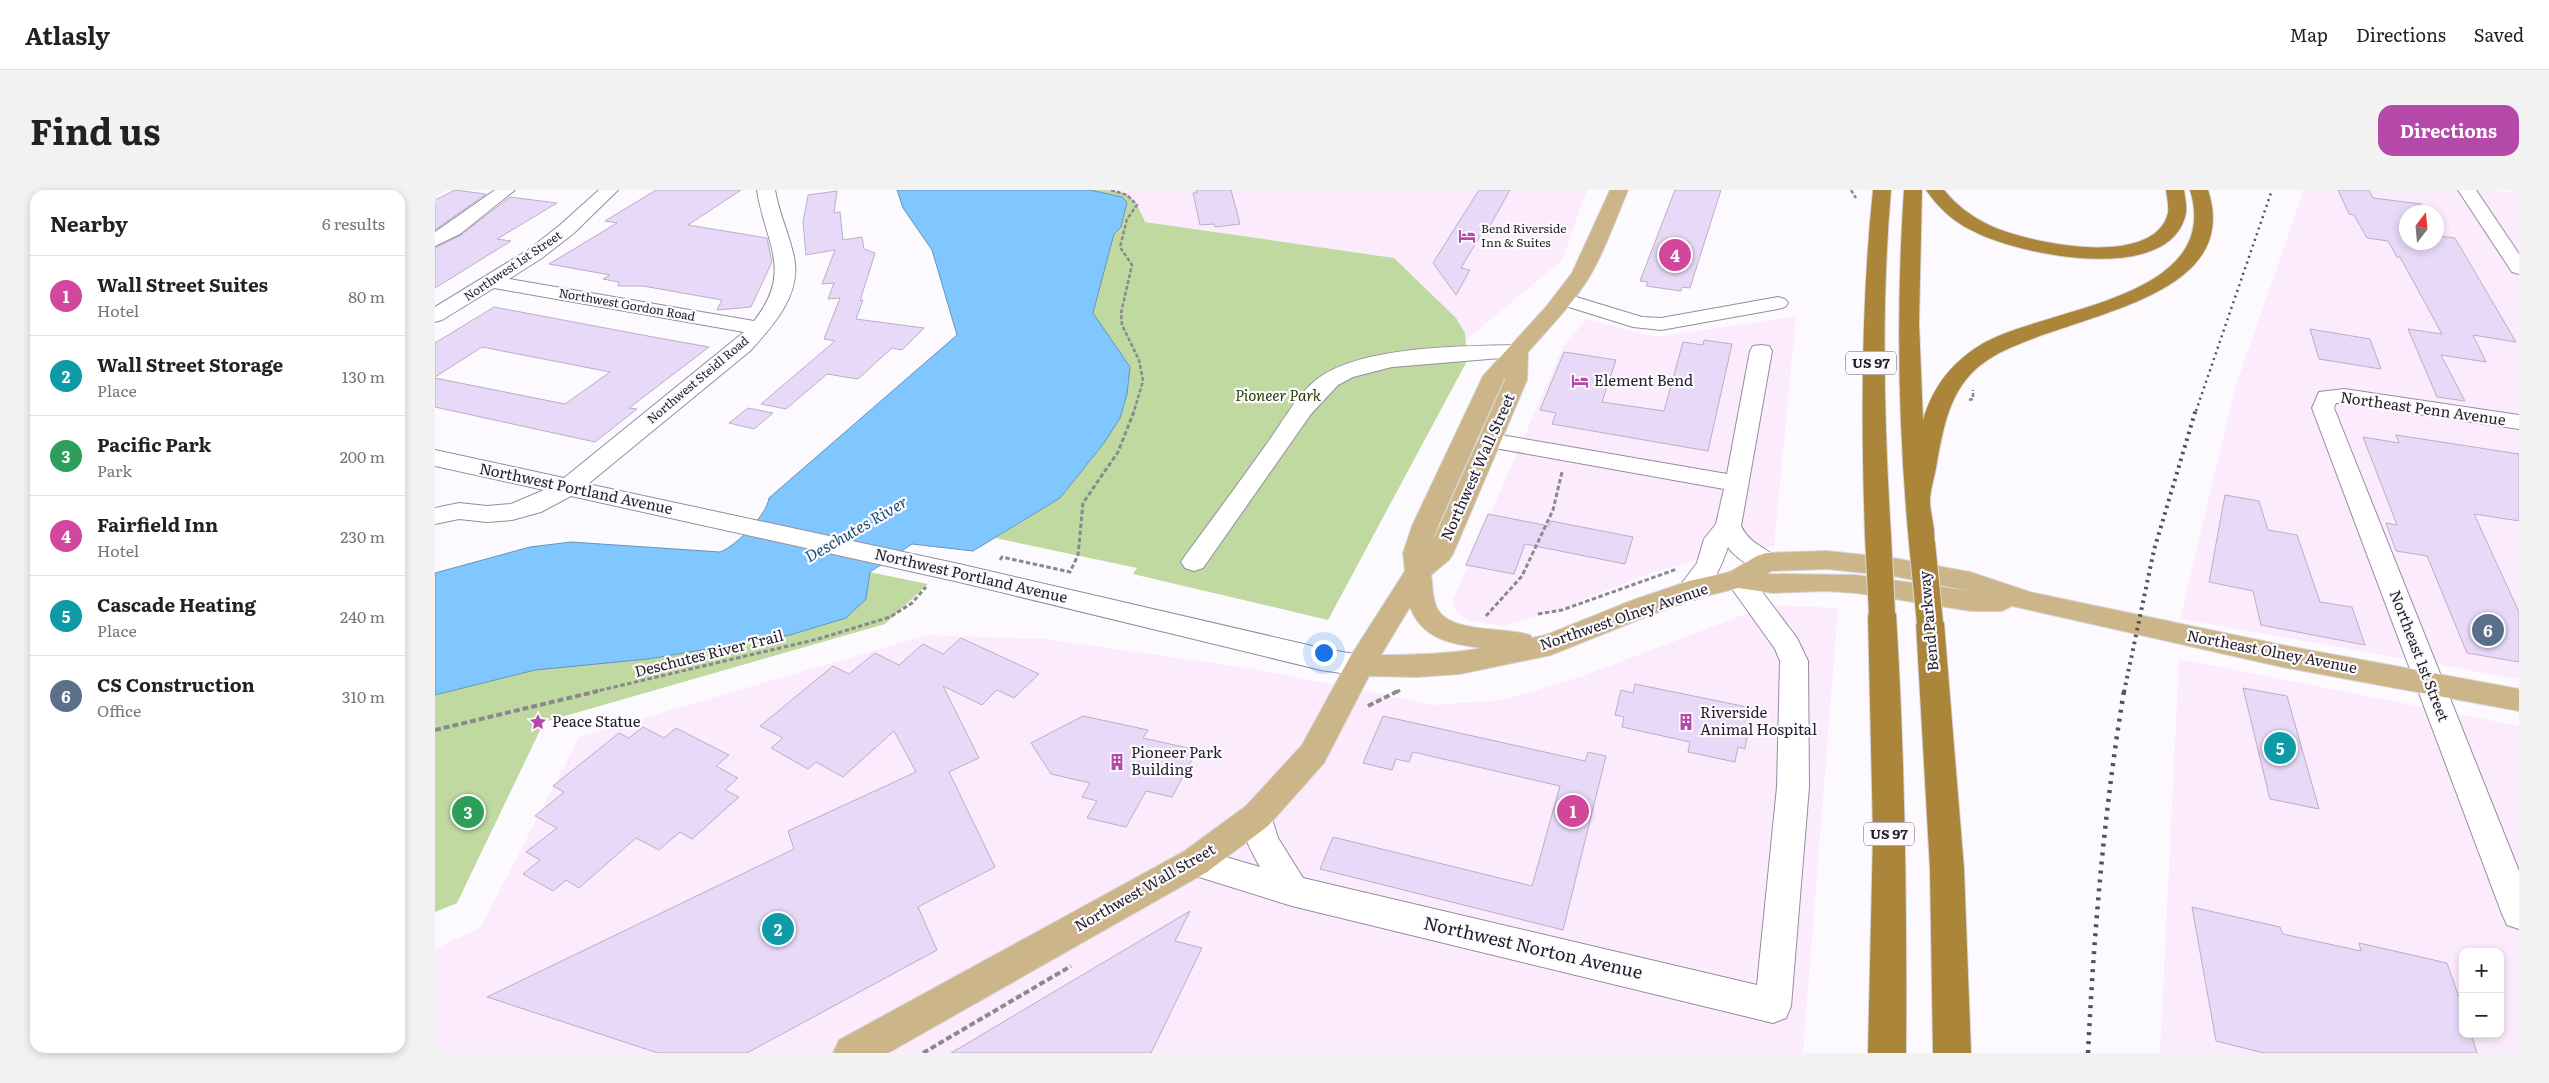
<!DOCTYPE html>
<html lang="en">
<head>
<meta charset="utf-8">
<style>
  :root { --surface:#fff; --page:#f2f2f2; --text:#222; --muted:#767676; --line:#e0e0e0; --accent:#b449a9 }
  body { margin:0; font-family:Literata,serif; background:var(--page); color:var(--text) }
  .controls { position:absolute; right:15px; bottom:15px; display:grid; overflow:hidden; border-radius:10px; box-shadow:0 2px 8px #0003 }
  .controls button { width:45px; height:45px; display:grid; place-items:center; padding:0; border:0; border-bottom:1px solid var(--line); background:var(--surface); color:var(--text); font:25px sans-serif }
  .compass { position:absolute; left:1964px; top:15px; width:45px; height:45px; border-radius:50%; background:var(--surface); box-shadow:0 2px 8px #0003; rotate:16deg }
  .you { position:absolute; left:888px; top:462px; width:18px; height:18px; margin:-12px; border:4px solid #fff; border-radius:50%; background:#1a73e8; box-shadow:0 0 0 8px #1a73e833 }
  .badge { display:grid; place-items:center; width:32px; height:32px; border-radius:50%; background:var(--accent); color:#fff; font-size:16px; font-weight:700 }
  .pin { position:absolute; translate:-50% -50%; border:2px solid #fff; box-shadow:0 1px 5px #0006 }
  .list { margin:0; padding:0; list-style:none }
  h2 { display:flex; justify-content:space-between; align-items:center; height:65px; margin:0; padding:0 20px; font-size:21px }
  h2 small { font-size:16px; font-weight:400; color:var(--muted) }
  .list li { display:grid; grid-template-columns:32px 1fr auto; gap:15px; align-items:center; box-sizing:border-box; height:80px; padding:0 20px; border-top:1px solid var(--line) }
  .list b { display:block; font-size:19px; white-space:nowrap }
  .list p { margin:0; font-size:16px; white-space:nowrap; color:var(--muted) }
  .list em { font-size:16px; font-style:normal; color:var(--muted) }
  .map { position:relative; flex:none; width:2084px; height:863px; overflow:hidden; border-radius:15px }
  header { display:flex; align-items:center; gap:30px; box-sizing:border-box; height:70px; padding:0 25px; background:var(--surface); border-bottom:1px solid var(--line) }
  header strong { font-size:24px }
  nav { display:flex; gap:28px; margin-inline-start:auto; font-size:18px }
  .intro { display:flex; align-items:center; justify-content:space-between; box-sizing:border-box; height:120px; padding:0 30px }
  h1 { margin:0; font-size:35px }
  .button { padding:12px 22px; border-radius:15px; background:var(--accent); color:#fff; font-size:18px; font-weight:700 }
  main { display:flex; gap:30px; padding:0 30px }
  aside { flex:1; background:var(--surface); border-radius:15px; box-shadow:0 2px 8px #0003 }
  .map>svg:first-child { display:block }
  .commercial { fill:#fcebfc; fill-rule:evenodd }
  .green { fill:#bfd9a0 }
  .water { fill:#80c7ff; stroke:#6494be }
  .building { fill:#e7d9f7; stroke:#b9afc5 }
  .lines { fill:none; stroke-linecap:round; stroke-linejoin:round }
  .minor-casing { stroke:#968ca1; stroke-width:2 }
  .major-casing { stroke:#d7d6d8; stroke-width:2 }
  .highway-casing { stroke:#d7d6d8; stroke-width:2 }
  .path-far2 { stroke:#8b888e; stroke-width:2.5; stroke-dasharray:4 2; stroke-linecap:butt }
  .path-far1 { stroke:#8b888e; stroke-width:3; stroke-dasharray:4.5 2.5; stroke-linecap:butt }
  .path { stroke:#8b888e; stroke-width:4; stroke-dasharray:6 3; stroke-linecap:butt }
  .minor { fill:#fff; fill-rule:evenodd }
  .major { fill:#ccb689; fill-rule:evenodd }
  .highway { fill:#aa853a; fill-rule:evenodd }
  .rail-far2 { stroke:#545057; stroke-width:2.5; stroke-dasharray:2 4; stroke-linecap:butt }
  .rail-far1 { stroke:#545057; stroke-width:4; stroke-dasharray:2.5 4.5; stroke-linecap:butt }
  .rail { stroke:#545057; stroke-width:4.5; stroke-dasharray:3 6; stroke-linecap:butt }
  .highway-bridge-casing { stroke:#d7d6d8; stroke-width:28; stroke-linecap:butt }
  .highway-bridge { stroke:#aa853a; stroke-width:26 }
  .labels { text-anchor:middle; stroke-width:4.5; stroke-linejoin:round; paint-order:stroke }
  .far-poi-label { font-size:12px; fill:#221e26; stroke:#fcfaff; text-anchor:start }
  .far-street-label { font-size:12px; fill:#221e26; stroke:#fcfaff }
  .shield { fill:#fcfaff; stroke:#636067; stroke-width:1 }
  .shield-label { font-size:14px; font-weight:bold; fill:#221e26 }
  .poi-label { font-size:15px; fill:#221e26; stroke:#fcfaff; text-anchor:start }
  .park-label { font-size:15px; font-style:italic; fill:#283c03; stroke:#fcfaff }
  .street-label { font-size:15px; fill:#221e26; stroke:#fcfaff }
  .water-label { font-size:16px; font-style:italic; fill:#1a4e73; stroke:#fcfaff }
  .near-street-label { font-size:18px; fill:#221e26; stroke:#fcfaff }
</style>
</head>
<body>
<header>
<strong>Atlasly</strong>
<nav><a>Map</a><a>Directions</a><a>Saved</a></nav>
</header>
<div class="intro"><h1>Find us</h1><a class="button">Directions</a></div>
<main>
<aside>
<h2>Nearby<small>6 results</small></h2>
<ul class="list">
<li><span class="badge" style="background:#d1479c">1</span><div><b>Wall Street Suites</b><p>Hotel</p></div><em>80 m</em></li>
<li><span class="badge" style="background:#0f9aa8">2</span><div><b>Wall Street Storage</b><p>Place</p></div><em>130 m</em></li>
<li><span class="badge" style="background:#2e9e5b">3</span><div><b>Pacific Park</b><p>Park</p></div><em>200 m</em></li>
<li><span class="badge" style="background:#d1479c">4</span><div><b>Fairfield Inn</b><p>Hotel</p></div><em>230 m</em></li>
<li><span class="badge" style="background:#0f9aa8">5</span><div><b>Cascade Heating</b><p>Place</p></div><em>240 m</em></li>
<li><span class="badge" style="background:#5c6f8a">6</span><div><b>CS Construction</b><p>Office</p></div><em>310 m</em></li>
</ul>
</aside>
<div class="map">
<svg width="2084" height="863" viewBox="0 0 2084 863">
  <rect width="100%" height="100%" fill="#fcfaff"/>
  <g class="commercial">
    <polygon points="683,0 1152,0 1127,70 1031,150 1030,143 959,68 710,32"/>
    <path d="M1869,0H2055L2084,3V489L1745,429L1800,198ZM1972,22H2002V52H1972Z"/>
    <polygon points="1361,126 1339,356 1266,369 1216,383 1119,421 1068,436 1032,430 1021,421 1017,412 1129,155 1152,129 1220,147"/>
    <polygon points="1334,415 1403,418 1368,863 0,863 0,759 46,737 144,547 492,445 609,449 820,479 1000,515 1068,510 1148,486"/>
    <path d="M1744,469L2084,536V863H1725ZM2028,762H2065V844H2028Z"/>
  </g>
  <g class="green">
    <path d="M655,0C689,0 697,0 710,32L959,68L1021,128L1030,143L1032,171L893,430L698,384L702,378L560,348L625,308L669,253L685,228L692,204L695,177L658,123L679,44L686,36L692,13L687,7Z"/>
    <polygon points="434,382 493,394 450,434 109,532 22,713 0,722 0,505 100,480 297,456 355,445 411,428 431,409"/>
  </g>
  <path class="water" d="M462,0H655L687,7L692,12L686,37L679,44L658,123L695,177L692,204L685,228L669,253L625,308L538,361L477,354L435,382L431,409L411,428L355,445L213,469L100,480L0,505V383L95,357L136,352L285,362C301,356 332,325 334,308L522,145L497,60L468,18Z"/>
  <g class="building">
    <polygon points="20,0 51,4 0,40 0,10"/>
    <polygon points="221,0 306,0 253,35 332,48 337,72 316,117 282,120 287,110 208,96 183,96 184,92 168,89 175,85 114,74 182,33 170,31"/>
    <polygon points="761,0 796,0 805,34 780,37 779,34 765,35 758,3 762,3"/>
    <polygon points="1044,0 1075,0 1052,41 1048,41 1026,78 1035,80 1021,105 998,73"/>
    <polygon points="1240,0 1286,0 1255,98 1247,97 1246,101 1211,96 1213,92 1205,91"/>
    <polygon points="1903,0 1934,0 1938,8 1986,14 1990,22 1972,22 1972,52 2002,52 2002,43 2003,46 2020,48 2081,152 2038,145 2051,172 2006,165 2030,211 2002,207 1973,139 2007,144 1965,67 1962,67 1953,51 1932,48 1919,25 1914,24"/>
    <polygon points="402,1 399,23 405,22 408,50 427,47 429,59 440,63 425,111 428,110 421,129 489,138 467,160 457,158 423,189 392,184 351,219 326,214 400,151 389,149 405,108 393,109 399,93 387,94 400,60 371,65 368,32 373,5"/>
    <polygon points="75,7 122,13 62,49 76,51 0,98 0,58 26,45"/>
    <polygon points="59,117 218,147 274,157 194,218 202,219 160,252 0,217 0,188 130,214 175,182 47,157 0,187 0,153"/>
    <polygon points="1875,139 1935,149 1946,179 1884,169"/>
    <polygon points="1269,150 1297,154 1273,261 1117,234 1121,223 1105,220 1129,162 1181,170 1167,212 1229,221 1248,152 1268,155"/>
    <polygon points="313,218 338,223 319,239 294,233"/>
    <polygon points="1961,245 2084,264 2084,331 2039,324 2084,422 2084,472 2032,463 1992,366 1961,361 1951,333 1962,335 1928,247 1964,253"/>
    <polygon points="1790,305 1824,311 1833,340 1862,345 1885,412 1917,417 1930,455 1826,435 1818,401 1774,392"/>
    <polygon points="1053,324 1114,336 1116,331 1198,347 1190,374 1090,354 1079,384 1031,375"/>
    <polygon points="526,448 604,484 579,508 562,500 547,515 508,496 544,568 514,582 560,677 483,717 502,760 312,863 223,863 52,807 359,659 353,641 481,582 459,541 408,587 381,572 373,579 336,558 348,548 325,536 398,476 414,484 440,463 464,475 488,454 508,464"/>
    <polygon points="1200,494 1317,518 1310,559 1303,557 1300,572 1253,562 1255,552 1187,537 1189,527 1180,525 1186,500 1198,503"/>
    <polygon points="1808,498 1852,506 1884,619 1835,609"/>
    <polygon points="648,526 713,540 708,548 762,560 737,607 711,601 691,637 652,628 662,611 647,607 655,593 616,584 596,553"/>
    <polygon points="948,526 1150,571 1153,562 1171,566 1128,740 885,679 898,647 1097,696 1125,596 978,562 974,572 961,569 957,580 928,573"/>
    <polygon points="208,537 229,548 241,538 294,565 281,576 303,588 290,600 304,607 257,649 245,642 224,660 201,648 144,698 131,690 118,701 88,684 105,670 91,662 122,638 100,626 129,602 118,596 184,543 194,548"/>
    <polygon points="1757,717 1845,737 1848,744 1926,761 1924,753 2012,773 2028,819 2028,844 2036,844 2042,863 1829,863 1781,851"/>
    <polygon points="755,721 740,751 767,758 716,863 516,863"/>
  </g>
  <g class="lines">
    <g class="minor-casing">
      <g id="minor">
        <polygon points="60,0 80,0 25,44 0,56 0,42"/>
        <path d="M164,0H183L139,43L107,68L74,89L319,131C359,81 330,53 322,0H340C344,23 354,44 359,67C367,104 338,136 315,161L153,294L524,374L886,458L935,467L939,475L935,483L925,486L886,480L524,392L136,306L106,322L77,330L52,332L24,329L0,334V318L24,313L52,316L76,314L109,300L0,276V260L129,288L309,142L59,98L7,130L0,132V117L93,60L125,35Z"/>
        <polygon points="2023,0 2041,0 2084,64 2084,84 2077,82"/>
        <polygon points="1128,103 1207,127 1226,128 1343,107 1350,109 1353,113 1350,117 1343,119 1226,140 1198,137 1121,113 1118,109 1121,105"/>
        <path d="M1082,155L1090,156L1093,161L1090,166L957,177L918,187L903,195L876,224L768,378L759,381L750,378L746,372L750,366C778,328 806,290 833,252C849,230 864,200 888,185C934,156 1028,156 1082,155Z"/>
        <path d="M1326,155L1334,156L1337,161L1306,336C1316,357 1335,357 1344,372L1340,378C1323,383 1303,371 1293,357C1288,372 1277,399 1263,408C1258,412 1251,410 1245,408L1241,401L1262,373L1269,349L1281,334L1289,299L1054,257L1046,255L1042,250L1046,245L1054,243L1292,284L1315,161L1318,156Z"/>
        <polygon points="1909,199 2084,225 2084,239 1909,213 1901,213 1899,218 2084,681 2084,739 2072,735 2067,724 1877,218 1884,202"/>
        <path d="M1303,380L1312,382L1362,448L1373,471L1374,597L1356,816L1351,828L1338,833L857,716L748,682L744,672L748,662L760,658L825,677C815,659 801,636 811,616L822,612L833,616L843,648L868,688L1322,795L1342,597L1345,471L1340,459L1290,389L1294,382Z"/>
      </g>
    </g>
    <g class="major-casing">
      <path id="major" d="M1175,0H1193C1181,28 1171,58 1156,84C1139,113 1115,137 1093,162L1092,190L1018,364L1014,370L996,385C998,396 997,410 1003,420C1016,443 1071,437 1095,445L1097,448L1111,445L1198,410L1254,391L1295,382L1322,366L1331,363L1392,361L1458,368L1535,382L1595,402L1847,455L2084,499V521L1847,477L1577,416L1567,421H1536L1421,403L1390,401L1338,403L1303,398L1259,409L1218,424L1116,465L1025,484L982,487L934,486L889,573L833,636L772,682L453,863H398L404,850L748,662L811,616L867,555L915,467L970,381L968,363L977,336L1048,186L1110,118L1137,83ZM1070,187V190L998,351L1003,336ZM1392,379L1458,386L1535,401L1421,385L1332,384L1336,381ZM975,417C987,449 1016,454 1047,458C1014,464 980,465 946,465Z"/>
    </g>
    <g class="highway-casing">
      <g id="highway">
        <path d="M1438,0H1456C1446,116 1449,230 1456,346L1452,352L1443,355L1434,352L1430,346C1426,230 1426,115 1438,0Z"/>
        <path d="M1469,0H1487L1484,133L1488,230C1498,196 1517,172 1547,154C1610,117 1789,110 1755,0H1773C1812,119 1609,125 1547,174C1514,199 1508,239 1501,278C1499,289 1495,301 1495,311C1495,327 1504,346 1496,359L1487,362L1478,359L1474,353C1463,235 1461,118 1469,0Z"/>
        <path d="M1491,0H1509C1521,15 1537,27 1554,35C1591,53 1719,80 1733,23C1734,16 1732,7 1731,0H1749C1750,7 1752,16 1751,23C1736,97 1581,65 1536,40C1517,31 1503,17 1491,0Z"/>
        <path d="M1447,414L1457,417L1461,424C1470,570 1472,716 1471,863H1433L1438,644L1433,424L1437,417Z"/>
        <polygon points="1495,423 1505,426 1509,433 1529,679 1536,863 1498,863 1495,679 1481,433 1485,426"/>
      </g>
    </g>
    <g class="path-far2">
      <polyline points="676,0 692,5 702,15 692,29 685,57 697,75 686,123 687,135 704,170 708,191 699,221"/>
      <polyline points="1416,0 1421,8"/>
      <polyline points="1534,210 1538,209 1538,200"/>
    </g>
    <g class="path-far1">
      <polyline points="565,370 567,367 635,382 643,365 648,313 683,262 700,219"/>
      <polyline points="1103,424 1127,420 1242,379"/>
      <polyline points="1051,426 1087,386 1118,320 1127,282"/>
      <polyline points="158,502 383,449 455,427 477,413 491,397"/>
      <polyline points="961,502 966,500"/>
    </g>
    <g class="path">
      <polyline points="933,516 963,501"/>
      <polyline points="0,540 163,501"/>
      <polyline points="488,863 636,776"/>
    </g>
    <use href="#minor" class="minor"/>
    <use href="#major" class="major"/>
    <use href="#highway" class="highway"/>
    <polyline class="rail-far2" points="1761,221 1837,0"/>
    <polyline class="rail-far1" points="1689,502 1719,360 1761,219"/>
    <path class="rail" d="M1653,863C1659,742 1669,621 1689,501"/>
    <g class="highway-bridge-casing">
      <g id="highway-bridge">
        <polyline points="1443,346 1447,424"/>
        <polyline points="1487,353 1495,433"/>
      </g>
    </g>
    <use href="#highway-bridge" class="highway-bridge"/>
  </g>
  <defs>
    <g id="hotel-bare" transform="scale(1.35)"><path d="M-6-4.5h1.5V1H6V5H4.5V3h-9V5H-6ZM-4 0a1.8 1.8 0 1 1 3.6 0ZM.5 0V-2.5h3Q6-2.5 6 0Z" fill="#b449a9" stroke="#fcfaff" stroke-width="2.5" paint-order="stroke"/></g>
    <g id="sight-bare" transform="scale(1.35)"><path d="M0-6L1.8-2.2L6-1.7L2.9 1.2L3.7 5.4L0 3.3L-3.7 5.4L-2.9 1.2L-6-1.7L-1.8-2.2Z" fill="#b449a9" stroke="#fcfaff" stroke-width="2.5" paint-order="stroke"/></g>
    <g id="building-bare" transform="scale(1.35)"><path d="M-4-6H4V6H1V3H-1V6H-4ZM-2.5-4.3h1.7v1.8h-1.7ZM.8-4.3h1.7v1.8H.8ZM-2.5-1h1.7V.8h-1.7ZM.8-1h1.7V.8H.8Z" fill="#b449a9" stroke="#fcfaff" stroke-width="2.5" paint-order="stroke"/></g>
  </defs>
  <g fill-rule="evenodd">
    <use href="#hotel-bare" x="1032" y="46"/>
    <use href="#hotel-bare" x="1145" y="191"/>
    <use href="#sight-bare" x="103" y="532"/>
    <use href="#building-bare" x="1251" y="532"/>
    <use href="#building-bare" x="682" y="572"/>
  </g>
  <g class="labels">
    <g class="far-poi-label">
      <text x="1046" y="43">Bend Riverside<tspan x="1046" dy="14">Inn &amp; Suites</tspan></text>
    </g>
    <g class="far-street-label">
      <text transform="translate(78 76) rotate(-34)" y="4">Northwest 1st Street</text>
      <text transform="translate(192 115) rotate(10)" y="4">Northwest Gordon Road</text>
      <text transform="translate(263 190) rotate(-40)" y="4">Northwest Steidl Road</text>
    </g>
    <g class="shield">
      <rect x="1411" y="161.5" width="50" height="23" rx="4"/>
      <rect x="1429" y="632.5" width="50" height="23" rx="4"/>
    </g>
    <g class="shield-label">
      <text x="1436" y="178">US 97</text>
      <text x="1454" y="649">US 97</text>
    </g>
    <g class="poi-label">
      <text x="1159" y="196">Element Bend</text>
      <text x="1265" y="528">Riverside<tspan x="1265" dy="17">Animal Hospital</tspan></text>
      <text x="117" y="537">Peace Statue</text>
      <text x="696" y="568">Pioneer Park<tspan x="696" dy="17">Building</tspan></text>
    </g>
    <g class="park-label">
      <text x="843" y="211">Pioneer Park</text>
    </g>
    <g class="street-label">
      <text transform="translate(1988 219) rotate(8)" y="5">Northeast Penn Avenue</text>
      <text transform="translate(1043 277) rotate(-66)" y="5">Northwest Wall Street</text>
      <text transform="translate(141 299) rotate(12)" y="5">Northwest Portland Avenue</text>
      <text transform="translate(536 386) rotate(13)" y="5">Northwest Portland Avenue</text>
      <text transform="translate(1189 427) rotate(-19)" y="5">Northwest Olney Avenue</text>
      <text transform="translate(1494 431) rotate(-95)" y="5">Bend Parkway</text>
      <text transform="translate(1837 462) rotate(11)" y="5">Northeast Olney Avenue</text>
      <text transform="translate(274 464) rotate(-14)" y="5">Deschutes River Trail</text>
      <text transform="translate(1984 466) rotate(69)" y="5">Northeast 1st Street</text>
      <text transform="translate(710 698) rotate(-30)" y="5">Northwest Wall Street</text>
    </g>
    <g class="water-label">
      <text transform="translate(421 339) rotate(-30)" y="6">Deschutes River</text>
    </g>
    <g class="near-street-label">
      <text transform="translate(1098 758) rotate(13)" y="6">Northwest Norton Avenue</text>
    </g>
  </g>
</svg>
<div class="controls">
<button>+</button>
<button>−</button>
</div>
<svg class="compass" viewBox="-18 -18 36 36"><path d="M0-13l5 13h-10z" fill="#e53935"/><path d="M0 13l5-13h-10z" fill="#767676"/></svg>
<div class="you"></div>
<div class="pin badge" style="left:1138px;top:621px;background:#d1479c">1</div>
<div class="pin badge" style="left:343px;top:739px;background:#0f9aa8">2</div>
<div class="pin badge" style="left:33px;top:622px;background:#2e9e5b">3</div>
<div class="pin badge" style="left:1240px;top:65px;background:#d1479c">4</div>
<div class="pin badge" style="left:1845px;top:558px;background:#0f9aa8">5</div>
<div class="pin badge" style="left:2053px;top:440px;background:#5c6f8a">6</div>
</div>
</main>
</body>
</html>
